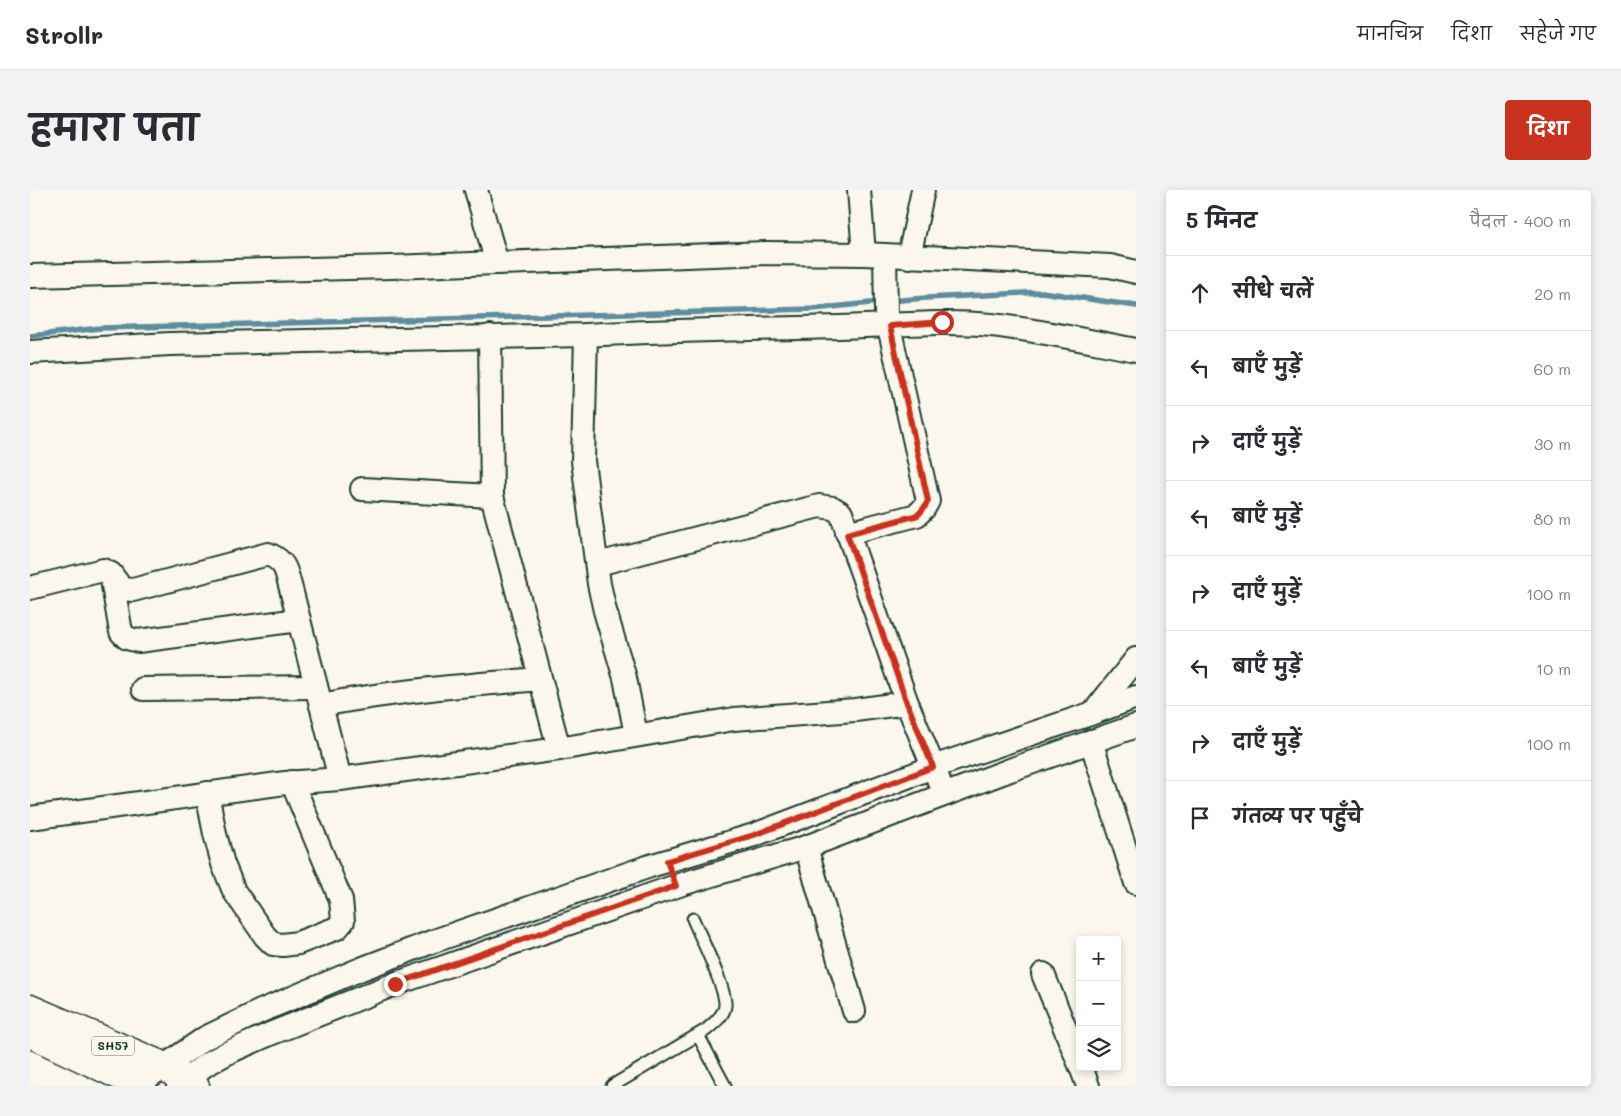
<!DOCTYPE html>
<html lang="hi">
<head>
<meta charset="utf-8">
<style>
  :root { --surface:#fff; --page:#f2f2f3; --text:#2b2b33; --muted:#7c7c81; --line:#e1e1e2; --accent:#c8321e }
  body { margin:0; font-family:Mali,"Playpen Sans Deva",sans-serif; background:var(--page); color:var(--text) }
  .controls { position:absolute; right:15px; bottom:15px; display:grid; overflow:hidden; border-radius:5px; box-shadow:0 2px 8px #0003 }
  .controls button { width:45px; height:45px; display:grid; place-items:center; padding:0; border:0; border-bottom:1px solid var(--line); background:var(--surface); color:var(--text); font:25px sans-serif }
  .stop { position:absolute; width:15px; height:15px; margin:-11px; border:4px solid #c8321e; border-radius:50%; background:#fff }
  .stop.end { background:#c8321e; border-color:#fff; box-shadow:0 1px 5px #0008 }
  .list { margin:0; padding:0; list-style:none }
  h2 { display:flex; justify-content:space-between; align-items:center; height:65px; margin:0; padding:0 20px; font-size:21px }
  h2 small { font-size:16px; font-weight:400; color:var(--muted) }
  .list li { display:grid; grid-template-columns:32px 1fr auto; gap:15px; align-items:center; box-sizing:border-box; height:75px; padding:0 20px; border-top:1px solid var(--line) }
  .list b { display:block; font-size:19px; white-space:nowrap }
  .list em { font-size:16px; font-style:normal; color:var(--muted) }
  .icon { flex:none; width:28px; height:28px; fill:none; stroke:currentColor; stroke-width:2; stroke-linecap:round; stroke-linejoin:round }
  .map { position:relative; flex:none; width:1106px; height:896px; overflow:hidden; border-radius:5px }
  header { display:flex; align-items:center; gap:30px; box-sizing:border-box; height:70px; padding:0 25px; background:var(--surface); border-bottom:1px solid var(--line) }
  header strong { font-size:24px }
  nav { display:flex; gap:28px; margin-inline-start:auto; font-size:18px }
  .intro { display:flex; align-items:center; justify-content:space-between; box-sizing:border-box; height:120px; padding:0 30px }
  h1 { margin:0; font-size:35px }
  .button { padding:12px 22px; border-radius:5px; background:var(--accent); color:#fff; font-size:18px; font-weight:700 }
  main { display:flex; gap:30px; padding:0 30px }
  aside { flex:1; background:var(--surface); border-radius:5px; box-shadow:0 2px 8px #0003 }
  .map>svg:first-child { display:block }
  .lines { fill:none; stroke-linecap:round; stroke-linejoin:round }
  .stream { stroke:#5d8d9f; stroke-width:5.5 }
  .lane-casing { stroke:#1f3d34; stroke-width:15 }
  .street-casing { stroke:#1f3d34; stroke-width:26 }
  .primary-casing { stroke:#1f3d34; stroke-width:31 }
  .lane { stroke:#fbf7ec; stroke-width:11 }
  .street { stroke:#fbf7ec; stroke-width:22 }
  .primary { stroke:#fbf7ec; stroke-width:28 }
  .route { stroke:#c8321e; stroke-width:6 }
  .labels { text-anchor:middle; stroke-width:4; stroke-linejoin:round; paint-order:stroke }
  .shield { fill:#fbf7ec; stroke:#61756b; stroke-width:1 }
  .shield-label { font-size:12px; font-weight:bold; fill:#1f3d34 }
</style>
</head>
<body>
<header>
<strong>Strollr</strong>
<nav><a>मानचित्र</a><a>दिशा</a><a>सहेजे गए</a></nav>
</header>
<div class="intro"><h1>हमारा पता</h1><a class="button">दिशा</a></div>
<main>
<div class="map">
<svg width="1106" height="896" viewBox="0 0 1106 896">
  <rect width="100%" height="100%" fill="#fbf7ec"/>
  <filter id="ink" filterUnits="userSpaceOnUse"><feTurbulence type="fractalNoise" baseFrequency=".02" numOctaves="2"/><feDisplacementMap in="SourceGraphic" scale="10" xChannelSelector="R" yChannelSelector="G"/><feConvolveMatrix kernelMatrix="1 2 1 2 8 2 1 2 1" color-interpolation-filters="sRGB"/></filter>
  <g filter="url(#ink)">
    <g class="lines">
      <g class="stream">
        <polyline points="859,111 896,108 1012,102 1106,116"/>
        <polyline points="0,146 70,138 783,119 850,112"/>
      </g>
      <g class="lane-casing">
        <g id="lane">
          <polyline points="668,845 695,896"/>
          <path d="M582,896L676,840C683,834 694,826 695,816C697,800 670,746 663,729"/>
        </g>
      </g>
      <g class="street-casing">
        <g id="street">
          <polyline points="446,0 467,73"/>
          <polyline points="829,0 834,64"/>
          <polyline points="879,67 893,0"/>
          <polyline points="0,86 362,77 736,63 834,64 1080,76 1106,82"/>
          <polyline points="556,145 553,271 569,394 575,421 595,488 606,545"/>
          <polyline points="460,146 462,306 529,559"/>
          <path d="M0,162L140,154L556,145C640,140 725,139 809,137C860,136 910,130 961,135C1009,140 1058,151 1106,160"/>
          <polyline points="332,299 462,306"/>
          <polyline points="817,343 887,325 894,318 898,311 856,123 855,65"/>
          <polyline points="81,384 91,442 97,448 108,451 269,430"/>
          <path d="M0,398L73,380L81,384L92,399L103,400L238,364C257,372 256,382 261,399L310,589"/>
          <polyline points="113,499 286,497"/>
          <polyline points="877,513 909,591"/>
          <path d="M291,515C364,501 437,495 510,489"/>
          <polyline points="1064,522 1106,469"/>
          <polyline points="1061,551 1106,693"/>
          <polyline points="177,603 185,644 193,674 204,701 235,746 243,754 253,755 268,753 307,738 313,731 311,710 262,592"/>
          <polyline points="0,628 255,593 310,589 529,559 704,529 825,520 877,513 811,323 803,318 789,316 568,374"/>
          <polyline points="776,657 824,821"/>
          <polyline points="1013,784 1050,875"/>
          <polyline points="1051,877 1058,896"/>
          <polyline points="120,886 175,848 231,821 331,779 404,751 620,676 724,645 903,577 1063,523 1106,507"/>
          <polyline points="148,896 175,875 199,862 240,844 365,794 652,694 776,657 980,580 1106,536"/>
        </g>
      </g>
      <g class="primary-casing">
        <g id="primary">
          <polyline points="0,819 133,876 165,896"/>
          <polyline points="0,843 112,896"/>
        </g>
      </g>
      <use href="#lane" class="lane"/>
      <use href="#street" class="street"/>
      <use href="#primary" class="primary"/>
    </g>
  </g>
  <g class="lines" filter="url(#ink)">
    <polyline class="route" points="365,794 646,696 637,671 724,645 903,577 877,513 817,344 888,325 894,318 898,311 860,136 912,132"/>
  </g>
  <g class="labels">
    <rect class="shield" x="62" y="846.5" width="42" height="19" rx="4"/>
    <g class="shield-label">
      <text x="83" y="860">SH57</text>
    </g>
  </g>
</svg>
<div class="controls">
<button>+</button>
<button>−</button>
<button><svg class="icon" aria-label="layers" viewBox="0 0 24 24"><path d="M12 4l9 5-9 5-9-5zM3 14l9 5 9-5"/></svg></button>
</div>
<div class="stop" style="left:912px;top:132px"></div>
<div class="stop end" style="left:365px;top:794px"></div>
</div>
<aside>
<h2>5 मिनट<small>पैदल · 400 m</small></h2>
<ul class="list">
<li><svg class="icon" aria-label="ahead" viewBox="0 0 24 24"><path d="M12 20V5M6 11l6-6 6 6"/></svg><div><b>सीधे चलें</b></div><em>20 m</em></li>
<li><svg class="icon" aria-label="left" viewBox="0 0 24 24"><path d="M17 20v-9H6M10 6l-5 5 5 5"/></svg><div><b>बाएँ मुड़ें</b></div><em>60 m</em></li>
<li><svg class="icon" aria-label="right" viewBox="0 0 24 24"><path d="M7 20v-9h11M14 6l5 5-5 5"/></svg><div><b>दाएँ मुड़ें</b></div><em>30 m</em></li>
<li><svg class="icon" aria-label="left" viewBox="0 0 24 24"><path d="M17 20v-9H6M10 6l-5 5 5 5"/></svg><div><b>बाएँ मुड़ें</b></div><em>80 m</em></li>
<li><svg class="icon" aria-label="right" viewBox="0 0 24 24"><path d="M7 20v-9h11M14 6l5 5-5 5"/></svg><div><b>दाएँ मुड़ें</b></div><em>100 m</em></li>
<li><svg class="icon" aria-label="left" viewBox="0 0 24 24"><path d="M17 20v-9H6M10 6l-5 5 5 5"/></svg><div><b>बाएँ मुड़ें</b></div><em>10 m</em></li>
<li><svg class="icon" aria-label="right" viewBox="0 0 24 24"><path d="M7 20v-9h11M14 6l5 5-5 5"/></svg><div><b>दाएँ मुड़ें</b></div><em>100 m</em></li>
<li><svg class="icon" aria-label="arrive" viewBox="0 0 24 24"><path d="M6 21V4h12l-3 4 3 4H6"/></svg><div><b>गंतव्य पर पहुँचे</b></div></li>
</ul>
</aside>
</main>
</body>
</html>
